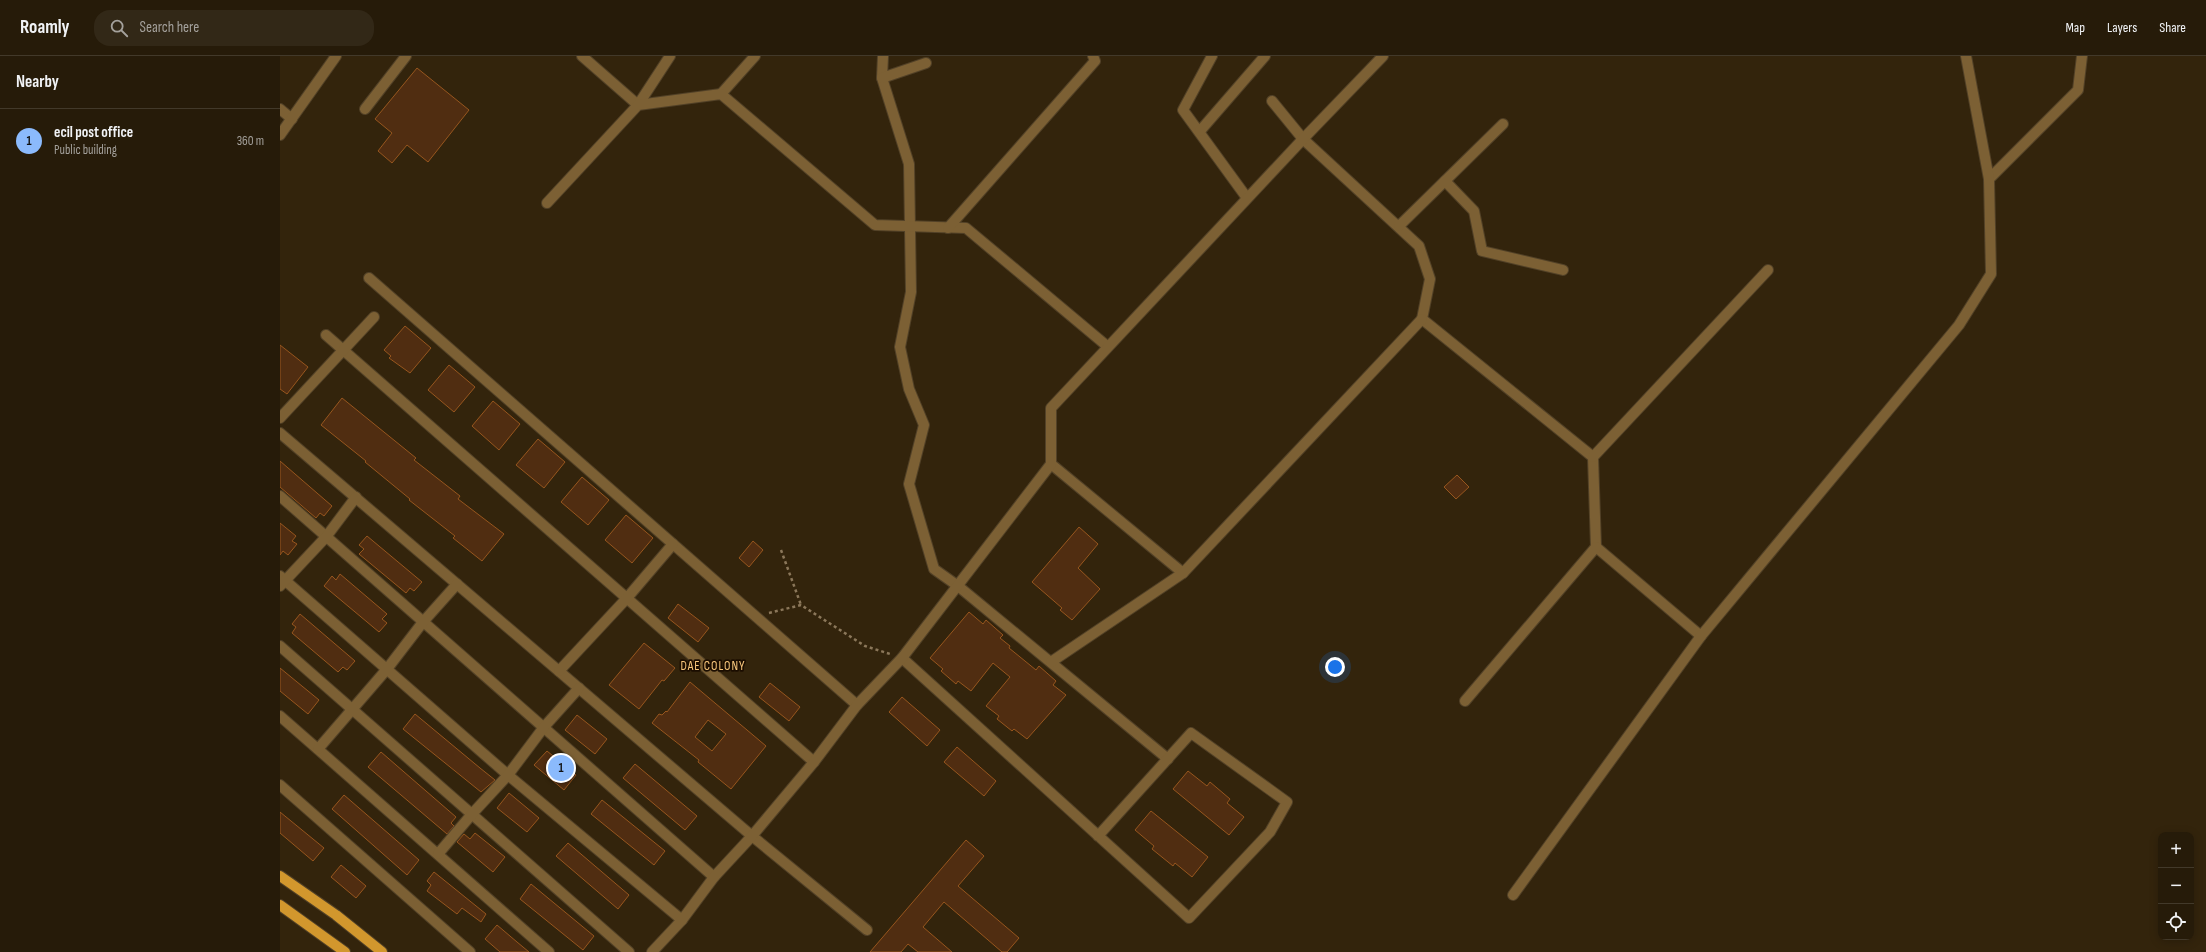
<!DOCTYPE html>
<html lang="en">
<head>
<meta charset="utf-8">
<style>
  :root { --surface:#261b09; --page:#322817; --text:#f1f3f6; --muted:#a4a19c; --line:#42392a; --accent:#8bbafc }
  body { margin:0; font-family:"Sofia Sans Condensed",sans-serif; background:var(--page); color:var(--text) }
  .controls { position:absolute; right:12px; bottom:12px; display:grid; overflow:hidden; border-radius:8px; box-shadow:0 2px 10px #0003 }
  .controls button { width:36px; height:36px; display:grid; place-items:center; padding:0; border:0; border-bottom:1px solid var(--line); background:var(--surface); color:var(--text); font:20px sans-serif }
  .you { position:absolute; left:1055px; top:611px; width:14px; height:14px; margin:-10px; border:3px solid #fff; border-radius:50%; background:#1a73e8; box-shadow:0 0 0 6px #1a73e833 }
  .badge { display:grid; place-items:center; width:26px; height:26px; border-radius:50%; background:var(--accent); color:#111; font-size:13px; font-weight:700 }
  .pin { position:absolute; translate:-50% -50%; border:2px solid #fff; box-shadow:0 1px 4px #0006 }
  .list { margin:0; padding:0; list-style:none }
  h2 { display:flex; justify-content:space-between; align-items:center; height:52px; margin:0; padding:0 16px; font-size:17px }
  h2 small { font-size:13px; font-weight:400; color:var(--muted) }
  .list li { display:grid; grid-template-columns:26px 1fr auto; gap:12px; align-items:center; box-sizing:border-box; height:64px; padding:0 16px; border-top:1px solid var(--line) }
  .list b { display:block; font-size:15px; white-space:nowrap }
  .list p { margin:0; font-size:13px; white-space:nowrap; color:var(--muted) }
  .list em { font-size:13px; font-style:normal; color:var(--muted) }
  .icon { flex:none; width:22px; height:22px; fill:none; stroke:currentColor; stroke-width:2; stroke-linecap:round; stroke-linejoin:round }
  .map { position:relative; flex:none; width:1926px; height:896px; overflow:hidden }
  header { display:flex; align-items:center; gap:24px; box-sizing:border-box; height:56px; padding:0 20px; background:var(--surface); border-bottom:1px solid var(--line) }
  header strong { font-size:19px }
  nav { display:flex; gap:22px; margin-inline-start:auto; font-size:14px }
  .search { width:280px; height:36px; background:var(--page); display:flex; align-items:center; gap:10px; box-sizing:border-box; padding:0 14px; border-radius:16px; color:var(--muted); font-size:15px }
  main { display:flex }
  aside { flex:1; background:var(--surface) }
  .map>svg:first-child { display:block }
  .building { fill:#502d11; stroke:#97561e; fill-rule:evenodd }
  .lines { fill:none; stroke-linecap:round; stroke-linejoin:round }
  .minor-casing { stroke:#524127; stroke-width:12 }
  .major-casing { stroke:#524127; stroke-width:12 }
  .path { stroke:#8b775a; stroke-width:2.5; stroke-dasharray:3 3; stroke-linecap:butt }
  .minor { stroke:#7c6034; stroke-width:10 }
  .major { stroke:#d2972d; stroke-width:10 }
  .labels { text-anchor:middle; stroke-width:3.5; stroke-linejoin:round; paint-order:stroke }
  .neighbourhood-label { font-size:13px; letter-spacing:1px; fill:#fac87c; stroke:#1b0d00 }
</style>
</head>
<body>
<header>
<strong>Roamly</strong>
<div class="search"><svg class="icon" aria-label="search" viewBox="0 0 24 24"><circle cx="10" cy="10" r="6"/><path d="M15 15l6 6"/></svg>Search here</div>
<nav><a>Map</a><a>Layers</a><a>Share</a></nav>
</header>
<main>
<aside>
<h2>Nearby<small></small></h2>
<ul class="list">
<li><span class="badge">1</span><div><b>ecil post office</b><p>Public building</p></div><em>360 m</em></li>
</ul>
</aside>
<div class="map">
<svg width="1926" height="896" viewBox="0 0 1926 896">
  <rect width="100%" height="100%" fill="#33240c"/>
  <g class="building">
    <polygon points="137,12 189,54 148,106 127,89 112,107 98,95 112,77 95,63"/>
    <polygon points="125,270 151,292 130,317 109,302 111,300 104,294"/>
    <polygon points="0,289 28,311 7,338 0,333"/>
    <polygon points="169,309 195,331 174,356 148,334"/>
    <polygon points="62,342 136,402 134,404 180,440 178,443 224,478 202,505 173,482 175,480 129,444 130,443 85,406 86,405 41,369"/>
    <polygon points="213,345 240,368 219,394 192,370"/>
    <polygon points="258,383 285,406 264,432 236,409"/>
    <polygon points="0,405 52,450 44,460 40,457 36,462 0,431"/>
    <polygon points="1177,419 1189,431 1176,443 1164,431"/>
    <polygon points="302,421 329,444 308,469 281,446"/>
    <polygon points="346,459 373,482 352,507 325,484"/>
    <polygon points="0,467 16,480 12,485 17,488 8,499 3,495 0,499"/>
    <polygon points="799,471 818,488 798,512 820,533 792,564 780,554 782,552 752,526"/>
    <polygon points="87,480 142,526 134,535 130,532 126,537 79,498 84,493 79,489"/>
    <polygon points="473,485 483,494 469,511 459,502"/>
    <polygon points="60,518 107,558 102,563 107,567 99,576 44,530 52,520 56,524"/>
    <polygon points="398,548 429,572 418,586 388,562"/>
    <polygon points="689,556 703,568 706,564 723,579 720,582 730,590 729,592 756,614 759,610 776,625 773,629 786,639 747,683 734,673 732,675 717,663 719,660 706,650 730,621 713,607 691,635 678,625 676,628 661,615 663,613 650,602"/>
    <polygon points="20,558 75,605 67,614 63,611 58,616 12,577 16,571 12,568"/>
    <polygon points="364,587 395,612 384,625 382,624 359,653 329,629"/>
    <polygon points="0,612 39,644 28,658 0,635"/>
    <path d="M410,626L486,690L451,733L418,706L419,704L372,667L379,658L382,659L386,655L387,656ZM428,664L446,678L432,695L415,681Z"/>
    <polygon points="490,627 520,651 509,665 479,641"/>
    <polygon points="622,641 660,674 647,690 609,656"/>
    <polygon points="135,658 200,712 215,724 201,736 123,673"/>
    <polygon points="297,659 327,683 315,698 285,674"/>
    <polygon points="677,691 716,725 704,740 664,706"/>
    <polygon points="267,695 296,719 284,734 254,709"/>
    <polygon points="101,696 176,761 171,767 174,770 167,778 88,711"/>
    <polygon points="355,708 417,760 405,774 343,722"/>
    <polygon points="908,715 927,730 930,726 950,743 947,747 964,761 949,779 893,733"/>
    <polygon points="229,737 259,762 247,776 217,752"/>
    <polygon points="64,739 139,804 127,819 52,753"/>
    <polygon points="322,744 385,795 374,809 311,758"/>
    <polygon points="871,755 928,801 912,821 895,807 893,810 872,793 874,790 855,774"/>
    <polygon points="0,756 44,792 33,805 0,777"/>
    <polygon points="195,777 225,801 213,816 177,786 184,778 190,783"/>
    <polygon points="686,784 704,800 678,830 739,882 727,896 722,896 664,846 643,871 672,896 638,896 628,888 621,896 590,896"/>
    <polygon points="288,787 349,839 338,853 276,800"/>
    <polygon points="61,809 86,830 76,842 51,821"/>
    <polygon points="154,816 206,858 201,866 182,852 177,858 147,835 151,829 147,825"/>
    <polygon points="251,828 314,880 303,894 240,843"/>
    <polygon points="217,869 237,886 249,896 220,896 205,883"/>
  </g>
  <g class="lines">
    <g class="minor-casing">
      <g id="minor">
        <polyline points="302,0 358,49 390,0"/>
        <polyline points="603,0 602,22 629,108 631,236 620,291 629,333 644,369 629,428 654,513 678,530 888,703"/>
        <polyline points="932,0 903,54 967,142"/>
        <polyline points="602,22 646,7"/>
        <polyline points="441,38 475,0"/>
        <polyline points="992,45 1023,83 1139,190 1150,223 1142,263 1313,401 1316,491 1421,580"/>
        <polyline points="0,53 12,63"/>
        <polyline points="85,53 126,0"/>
        <polyline points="920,75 985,0"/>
        <polyline points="0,79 56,0"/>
        <polyline points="1709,123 1798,34 1802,0"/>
        <polyline points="1165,125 1194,155 1202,195 1283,214"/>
        <polyline points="267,147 358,49 441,38 595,169 686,172 827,290"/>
        <polyline points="1119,170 1223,68"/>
        <polyline points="668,172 815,5 813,0"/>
        <polyline points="89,222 577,649"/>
        <polyline points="46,279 534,706"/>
        <polyline points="0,362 94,261"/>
        <polyline points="0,377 472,780 587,874"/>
        <polyline points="1313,401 1488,214"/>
        <polyline points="771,408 903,517"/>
        <polyline points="0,440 434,821"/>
        <polyline points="0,520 228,719 402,864"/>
        <polyline points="0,530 46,481 76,441"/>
        <polyline points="0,590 349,896"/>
        <polyline points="622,602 909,862 990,776 1007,746 911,677 818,780"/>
        <polyline points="771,606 903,517 1142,263"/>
        <polyline points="279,615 347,542 393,488"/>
        <polyline points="1185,645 1316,491"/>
        <polyline points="0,660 269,896"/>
        <polyline points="38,693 107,613 143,566 177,528"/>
        <polyline points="0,729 190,896"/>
        <polyline points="158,798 192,758 228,719 264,671 299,632"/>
        <polyline points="1233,839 1421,580 1679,269 1711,218 1709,123 1686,0"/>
        <polyline points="372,896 402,864 434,821 472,780 534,706 577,649 622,602 771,408 771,352 1023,83 1103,0"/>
      </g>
    </g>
    <g class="major-casing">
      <g id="major">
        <polyline points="0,820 56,859 102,896"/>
        <polyline points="0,849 65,896"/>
      </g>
    </g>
    <g class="path">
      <polyline points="501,494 521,549"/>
      <polyline points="489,557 521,549 585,590 610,598"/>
    </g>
    <use href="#minor" class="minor"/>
    <use href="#major" class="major"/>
  </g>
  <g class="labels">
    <g class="neighbourhood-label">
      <text x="433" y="614">DAE COLONY</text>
    </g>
  </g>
</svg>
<div class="controls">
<button>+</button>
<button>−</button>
<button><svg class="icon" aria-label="locate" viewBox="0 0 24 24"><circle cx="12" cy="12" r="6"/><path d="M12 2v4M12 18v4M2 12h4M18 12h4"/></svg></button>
</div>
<div class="you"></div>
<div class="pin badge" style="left:281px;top:712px">1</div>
</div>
</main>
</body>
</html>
